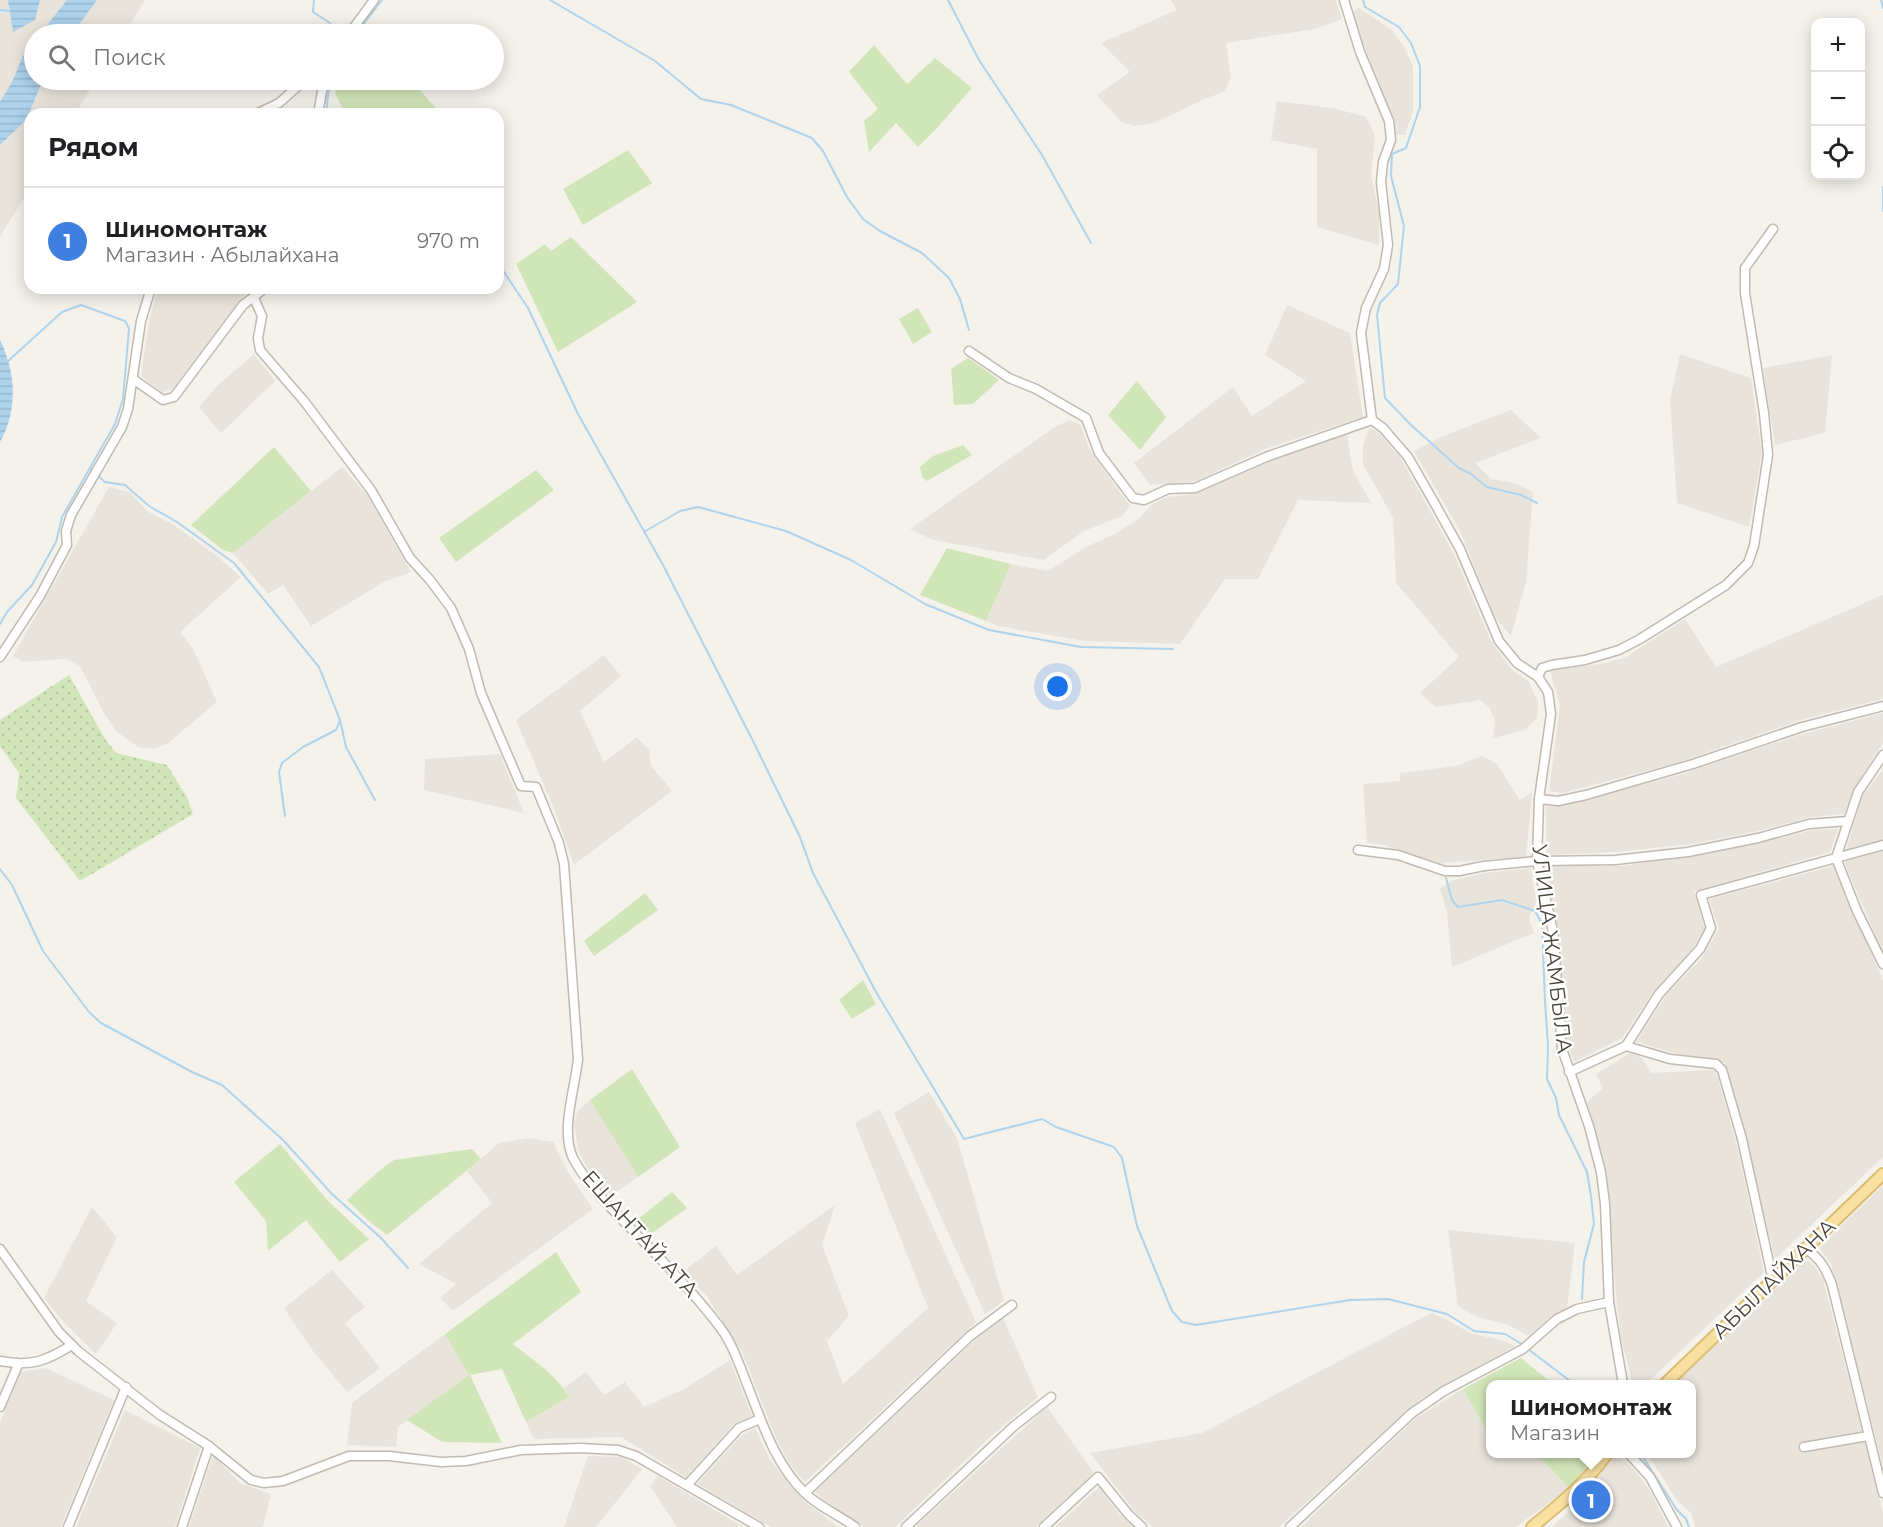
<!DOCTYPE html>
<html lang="ru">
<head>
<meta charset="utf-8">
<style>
  :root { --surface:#fff; --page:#f2f2f2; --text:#202124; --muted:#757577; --line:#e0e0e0; --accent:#ea580c }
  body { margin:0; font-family:Montserrat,sans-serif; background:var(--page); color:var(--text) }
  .controls { position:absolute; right:18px; top:18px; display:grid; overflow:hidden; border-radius:12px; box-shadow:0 3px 15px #0003 }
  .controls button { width:54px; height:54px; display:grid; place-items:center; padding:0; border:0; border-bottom:2px solid var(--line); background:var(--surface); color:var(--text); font:30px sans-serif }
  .you { position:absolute; left:1058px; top:687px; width:21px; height:21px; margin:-15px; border:4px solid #fff; border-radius:50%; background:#1a73e8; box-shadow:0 0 0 9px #1a73e833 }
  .badge { display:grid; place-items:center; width:39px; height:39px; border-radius:50%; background:var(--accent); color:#fff; font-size:20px; font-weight:700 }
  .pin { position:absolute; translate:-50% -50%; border:3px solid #fff; box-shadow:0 2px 6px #0006 }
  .popup { position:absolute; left:1486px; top:1380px; width:210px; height:78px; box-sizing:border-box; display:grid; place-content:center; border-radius:12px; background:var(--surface); filter:drop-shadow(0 2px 4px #0005); font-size:20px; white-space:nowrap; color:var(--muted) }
  .popup b { font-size:22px; color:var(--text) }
  .popup::after { content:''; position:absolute; left:50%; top:100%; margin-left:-12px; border:12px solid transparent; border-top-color:var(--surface) }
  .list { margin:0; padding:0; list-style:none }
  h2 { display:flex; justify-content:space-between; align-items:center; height:78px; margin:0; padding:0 24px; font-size:26px }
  h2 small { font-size:20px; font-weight:400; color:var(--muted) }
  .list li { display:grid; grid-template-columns:39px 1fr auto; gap:18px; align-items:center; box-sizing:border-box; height:108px; padding:0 24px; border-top:2px solid var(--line) }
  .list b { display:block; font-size:22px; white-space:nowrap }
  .list p { margin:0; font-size:20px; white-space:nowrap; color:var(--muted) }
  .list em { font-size:20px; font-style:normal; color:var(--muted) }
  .icon { flex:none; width:33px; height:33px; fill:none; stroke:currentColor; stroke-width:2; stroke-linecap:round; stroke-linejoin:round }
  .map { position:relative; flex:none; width:1883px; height:1527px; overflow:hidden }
  .search { position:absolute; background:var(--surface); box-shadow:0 3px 15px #0003; left:24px; top:24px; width:480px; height:66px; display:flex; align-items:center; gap:15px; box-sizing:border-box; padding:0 21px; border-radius:33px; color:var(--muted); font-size:22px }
  .panel { position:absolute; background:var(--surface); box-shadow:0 3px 15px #0003; left:24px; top:108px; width:480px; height:186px; border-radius:18px }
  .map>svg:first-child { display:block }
  .residential { fill:#e9e4db }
  .park { fill:url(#park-dots) }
  .garden { fill:#d1e6b8 }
  .water { fill:url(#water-rules) }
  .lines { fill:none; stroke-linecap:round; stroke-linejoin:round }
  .stream { stroke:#aed3ed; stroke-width:2 }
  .minor-casing { stroke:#c0baaf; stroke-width:11 }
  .major-casing { stroke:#ddbd72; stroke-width:14 }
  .minor { stroke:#fff; stroke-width:8 }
  .major { stroke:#f8e0a2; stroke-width:10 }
  .labels { text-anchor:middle; stroke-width:5; stroke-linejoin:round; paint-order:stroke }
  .street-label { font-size:21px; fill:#49433a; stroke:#fff }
</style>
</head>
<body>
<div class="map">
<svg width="1883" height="1527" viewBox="0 0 1883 1527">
  <defs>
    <pattern id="park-dots" width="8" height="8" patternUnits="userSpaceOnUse" patternTransform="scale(1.5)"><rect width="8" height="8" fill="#d1e6b8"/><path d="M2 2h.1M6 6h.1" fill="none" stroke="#b5c69f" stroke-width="1.8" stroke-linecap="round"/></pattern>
    <pattern id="water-rules" width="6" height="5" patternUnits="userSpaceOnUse" patternTransform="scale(1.5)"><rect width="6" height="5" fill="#aed3ed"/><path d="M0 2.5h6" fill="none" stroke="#97b6cc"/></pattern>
  </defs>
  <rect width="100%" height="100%" fill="#f5f2ec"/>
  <g class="residential">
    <polygon points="0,0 145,0 124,34 34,34 34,80 96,80 75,114 30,114 30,188 0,237"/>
    <polygon points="1171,0 1336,0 1342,19 1315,29 1226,43 1231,78 1224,92 1207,98 1154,123 1134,126 1121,122 1097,95 1130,72 1101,43 1177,10"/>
    <polygon points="1359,8 1392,30 1403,45 1413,66 1413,111 1405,135 1396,135 1389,108 1362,41 1353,12"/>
    <polygon points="1277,101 1337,109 1366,117 1375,135 1371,176 1379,211 1379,245 1317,227 1317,149 1271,140"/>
    <polygon points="158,288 250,288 172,390 162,392 141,376 150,317"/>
    <polygon points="1287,305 1350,333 1363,417 1265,449 1196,481 1150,485 1134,463 1233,387 1252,416 1306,381 1265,355"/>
    <polygon points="254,354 275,381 221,433 199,407 219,384"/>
    <polygon points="1680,354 1751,378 1762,453 1749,527 1677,503 1670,401"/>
    <polygon points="1832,355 1825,433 1775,445 1763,368"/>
    <polygon points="1511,410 1541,438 1475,463 1491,479 1514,483 1533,492 1526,582 1511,636 1495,617 1460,531 1414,451 1443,436"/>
    <polygon points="1069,420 1081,425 1089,449 1130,506 1122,516 1084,531 1044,560 933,540 910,529 1053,428"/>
    <polygon points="1370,428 1377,431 1400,457 1454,554 1491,641 1512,670 1529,682 1538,702 1537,718 1525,730 1493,738 1495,721 1489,707 1480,700 1435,707 1420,693 1459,657 1396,583 1393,518 1363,464 1363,444"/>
    <polygon points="1347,434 1353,471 1371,503 1298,500 1258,579 1225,579 1180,644 1084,641 998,626 986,621 1011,564 1048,571 1086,547 1117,533 1140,518 1152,504 1167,497 1194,494 1261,465"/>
    <polygon points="342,467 367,495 411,572 384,582 311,626 283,585 268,594 233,553"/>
    <polygon points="109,487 130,492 147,511 174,525 217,556 241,577 180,632 193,649 217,702 168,743 153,749 138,747 116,731 103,711 80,666 65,659 23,662 13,656"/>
    <polygon points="1883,595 1883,699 1804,719 1676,763 1562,793 1549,791 1560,705 1550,671 1606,663 1626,657 1685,619 1716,667"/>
    <polygon points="604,655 621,676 580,711 604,762 637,737 649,750 651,766 672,791 574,865 555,811 516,720"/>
    <polygon points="1883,713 1883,743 1854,789 1844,814 1811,817 1758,831 1692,844 1615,852 1546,855 1546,807 1557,806 1676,776 1799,735"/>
    <polygon points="500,754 524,813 424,790 425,759"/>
    <polygon points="1482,756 1497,764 1520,800 1532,792 1526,857 1440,863 1384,845 1367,843 1363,784 1400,781 1400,773 1456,766"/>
    <polygon points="1883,769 1883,953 1845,864 1847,847 1863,795"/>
    <polygon points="1838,829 1830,852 1694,891 1705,929 1693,948 1652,994 1622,1038 1574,1062 1567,1043 1557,922 1544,866 1624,866 1751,845 1813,830"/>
    <polygon points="1834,866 1883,981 1883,1157 1775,1259 1725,1063 1674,1053 1636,1042 1667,994 1702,958 1719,929 1709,899"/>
    <polygon points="1531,868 1536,902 1529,918 1534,933 1452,967 1447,913 1440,888 1454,880 1485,873"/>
    <polygon points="1630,1053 1642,1058 1651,1073 1714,1070 1718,1078 1737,1146 1764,1272 1646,1384 1633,1384 1621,1338 1615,1287 1607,1171 1587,1102 1603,1088 1596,1074"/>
    <polygon points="929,1092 957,1138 1004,1301 985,1314 894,1113"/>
    <polygon points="590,1100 638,1177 609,1197 592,1176 579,1152 574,1125 577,1112"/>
    <polygon points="880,1109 976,1322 805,1482 790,1465 776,1438 742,1352 708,1298 684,1271 716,1246 737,1275 835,1205 822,1245 849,1316 827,1341 843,1384 928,1308 855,1123"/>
    <polygon points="529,1138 553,1142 568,1172 593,1209 453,1311 440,1298 456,1284 419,1264 492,1203 467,1171 499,1143"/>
    <polygon points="1883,1185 1883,1466 1831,1264 1819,1248"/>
    <polygon points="92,1207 117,1237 86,1301 117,1323 96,1354 63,1321 44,1298"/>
    <polygon points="1448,1230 1575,1243 1567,1309 1553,1315 1528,1336 1509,1325 1477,1317 1458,1306"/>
    <polygon points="1807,1259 1816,1268 1823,1279 1883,1512 1883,1527 1695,1527 1691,1513 1677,1500 1647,1454 1692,1454 1692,1384 1673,1384"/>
    <polygon points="332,1270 365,1307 345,1323 380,1368 347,1392 313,1351 284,1308"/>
    <polygon points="1431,1313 1446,1319 1470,1333 1505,1341 1515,1346 1421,1399 1279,1527 1153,1527 1135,1512 1090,1453 1202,1433"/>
    <polygon points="1003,1318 1038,1397 991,1436 895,1527 864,1527 823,1500 815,1491 978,1337"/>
    <polygon points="445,1334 470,1375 398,1427 396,1447 347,1445 352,1403"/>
    <polygon points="730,1360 752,1416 734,1424 686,1477 621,1437 534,1439 526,1422 569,1397 564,1388 586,1372 604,1395 625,1382 644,1407 684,1389"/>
    <polygon points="46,1368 114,1400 61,1527 0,1527 0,1423 21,1372"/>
    <polygon points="1463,1389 1490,1436 1490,1454 1537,1454 1569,1488 1516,1527 1301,1527 1416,1418"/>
    <polygon points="1047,1407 1094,1473 1036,1527 915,1527"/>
    <polygon points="125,1410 200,1448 175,1527 76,1527"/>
    <polygon points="755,1428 770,1460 805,1502 839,1527 771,1527 697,1484 742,1435"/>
    <polygon points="1616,1454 1634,1469 1652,1494 1668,1527 1551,1527 1577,1505"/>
    <polygon points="213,1455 240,1483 271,1494 263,1527 189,1527"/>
    <polygon points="588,1456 621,1457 642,1469 596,1527 564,1527"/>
    <polygon points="658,1476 743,1527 677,1527 650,1486"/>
    <polygon points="1099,1487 1119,1514 1133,1527 1055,1527"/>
  </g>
  <polygon class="park" points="69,675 105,739 116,753 167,765 187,797 193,814 80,881 16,798 19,773 0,746 0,720"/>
  <g class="garden">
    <polygon points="874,45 907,84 935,58 972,88 936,129 918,147 896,123 869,152 864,121 878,109 849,72"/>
    <polygon points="338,80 411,80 441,114 345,114 335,93"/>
    <polygon points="628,150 652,183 583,225 563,189"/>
    <polygon points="571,237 637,302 558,352 516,264 545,244 551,251"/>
    <polygon points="918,308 932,332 913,344 899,319"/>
    <polygon points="968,358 999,380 973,404 954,405 951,369"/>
    <polygon points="1137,381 1166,417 1140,450 1108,415"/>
    <polygon points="963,445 972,455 927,481 922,477 920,467 933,456"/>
    <polygon points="274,447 311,491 233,553 223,550 191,525"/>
    <polygon points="536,470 554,490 456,562 439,538"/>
    <polygon points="947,548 1011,564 986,621 920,595"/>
    <polygon points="645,893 658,910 594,956 584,941"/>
    <polygon points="863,980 876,1004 852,1019 839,1000"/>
    <polygon points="632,1069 680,1147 638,1177 590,1100"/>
    <polygon points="280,1144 329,1202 369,1239 340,1262 306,1220 268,1251 266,1221 234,1182"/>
    <polygon points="472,1149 481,1159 387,1235 370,1222 347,1200 380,1170 394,1160"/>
    <polygon points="672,1192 687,1208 648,1236 634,1222"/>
    <path d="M556,1252L581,1292L513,1344C533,1360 557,1375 569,1397L526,1422L502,1369L470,1375L502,1443L442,1442L407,1420L469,1375L445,1334Z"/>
    <polygon points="1521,1358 1553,1384 1490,1384 1490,1436 1463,1389"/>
    <polygon points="1537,1454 1598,1454 1569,1488"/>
  </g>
  <g class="water">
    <polygon points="8,0 40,0 35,20 13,32"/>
    <polygon points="67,0 97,0 72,34 40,34"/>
    <polygon points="34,42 34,80 43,80 26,120 0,145 0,102 12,82 23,56"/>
    <path d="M0,340C16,373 18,410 0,442Z"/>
  </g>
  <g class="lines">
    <g class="stream">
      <polyline points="314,0 313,12 330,23 334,34"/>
      <polyline points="550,0 655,61 701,99 731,105 812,138 823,151 847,197 863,219 880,231 922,253 949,278 960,299 969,330"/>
      <polyline points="948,0 979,60 1042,155 1091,243"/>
      <polyline points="1363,0 1365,7 1399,27 1411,43 1420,66 1420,107 1406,148 1392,154 1391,176 1404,226 1398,284 1380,303 1377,315 1385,398 1411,425 1459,468 1471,474 1487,487 1521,495 1537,503"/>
      <polyline points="1881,0 1883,8"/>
      <polyline points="0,10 10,11"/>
      <polyline points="356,34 382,0"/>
      <polyline points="326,114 330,80"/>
      <polyline points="1883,187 1883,211"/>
      <polyline points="498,267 504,272 528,308 578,414 663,565 754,743 800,837 813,873 876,992 964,1139 1042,1119 1056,1127 1114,1147 1122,1158 1137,1226 1172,1311 1182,1322 1196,1325 1350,1300 1388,1299 1447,1314 1474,1331 1505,1334 1520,1343 1574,1384"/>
      <polyline points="90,469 105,482 125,485 149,506 177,522 234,563 319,667 340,720 336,730 303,747 282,763 279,772 285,816"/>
      <polyline points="644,532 680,511 698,507 786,531 851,560 925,604 989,630 1081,647 1173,649"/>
      <polyline points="0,624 7,612 32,585 56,542 62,517 115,424 123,399 129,328 125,321 81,305 62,312 7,362"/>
      <polyline points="340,720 346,747 375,800"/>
      <polyline points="0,869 12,885 43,951 89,1012 101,1023 192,1072 222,1085 283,1140 332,1194 381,1238 408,1268"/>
      <polyline points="1446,878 1452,900 1458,907 1502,900 1535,911 1542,924 1545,1002 1548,1045 1547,1079 1556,1098 1559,1115 1587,1172 1591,1196 1594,1224 1584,1262 1582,1299"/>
      <polyline points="1641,1454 1677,1510 1686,1519 1689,1527"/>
    </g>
    <g class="minor-casing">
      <g id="minor">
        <polyline points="1344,0 1360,52 1389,121 1391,140 1383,162 1381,182 1388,245 1384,269 1366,308 1361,333 1372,420"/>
        <polyline points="349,34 374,0"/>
        <polyline points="256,114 279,103 305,80"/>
        <polyline points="318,114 324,80"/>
        <path d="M254,298L262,316L258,338L260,350L304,401L371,490L410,558L430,580L451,608L469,649L481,693L521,786L536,787L559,843L564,864L578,1059C575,1089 560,1131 573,1158C589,1188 614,1211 637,1235C666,1264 694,1293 719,1326C731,1341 738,1361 745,1379C761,1419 774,1464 806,1494C821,1508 839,1515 855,1527"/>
        <polyline points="969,351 1009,378 1036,389 1086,418 1099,453 1133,498 1144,500 1168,489 1195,488 1266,457 1372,420"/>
        <polyline points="133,379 163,400 174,397 243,305 265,288"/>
        <polyline points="1372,420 1383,428 1408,457 1435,504 1460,549 1499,641 1517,663 1538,677 1548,692 1551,714 1539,799 1537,861 1553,931 1562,1049 1589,1126 1601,1172 1605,1204 1609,1302 1623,1384"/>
        <polyline points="0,657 40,596 67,545 66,531 71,515 122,427 128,409 141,321 151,288"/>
        <polyline points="1538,677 1542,668 1552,665 1585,660 1619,650 1640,639 1726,585 1748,563 1754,546 1768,455 1764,413 1745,293 1745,268 1773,229"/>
        <polyline points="1883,755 1858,792 1836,858 1857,911 1883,964"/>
        <polyline points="1539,799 1558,801 1586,795 1693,764 1802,727 1883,706"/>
        <polyline points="1358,850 1398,855 1445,871 1459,871 1484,866 1537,861 1615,860 1688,852 1758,838 1809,824 1848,821"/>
        <polyline points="1626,1046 1670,1059 1716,1064 1722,1070 1742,1139 1773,1281"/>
        <polyline points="1569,1072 1626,1046 1659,994 1700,949 1711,928 1701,895 1883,845"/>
        <polyline points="0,1249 59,1332 78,1351 160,1415 209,1446 251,1480 264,1483 283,1481 349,1456 389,1456 441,1462 466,1461 521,1450 580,1448 618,1450 636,1456 759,1527"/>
        <path d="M1806,1249C1821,1259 1826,1269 1832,1285L1883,1493"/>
        <path d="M0,1361C31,1367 46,1361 72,1345"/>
        <polyline points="0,1407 18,1365"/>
        <polyline points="1804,1447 1868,1436"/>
        <polyline points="1629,1454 1650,1477 1677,1527"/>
        <polyline points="687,1485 739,1428 760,1419"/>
        <polyline points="805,1493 970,1336 1012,1305"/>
        <polyline points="68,1527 126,1387"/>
        <polyline points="182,1527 209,1446"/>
        <polyline points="906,1527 1014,1426 1051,1397"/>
        <polyline points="1044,1527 1098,1477 1129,1515 1142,1527"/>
        <polyline points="1290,1527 1412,1413 1444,1391 1523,1349 1557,1319 1577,1309 1609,1302"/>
      </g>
    </g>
    <g class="major-casing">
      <g id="major">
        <polyline points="1665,1384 1883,1174"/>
        <path d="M1532,1527C1560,1504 1586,1483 1607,1454"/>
      </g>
    </g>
    <use href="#minor" class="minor"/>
    <use href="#major" class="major"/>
  </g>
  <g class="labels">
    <g class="street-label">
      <text transform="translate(1552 949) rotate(83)" y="7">УЛИЦА ЖАМБЫЛА</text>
      <text transform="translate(640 1234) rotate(48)" y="7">ЕШАНТАЙ АТА</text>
      <text transform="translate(1774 1279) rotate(-44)" y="7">АБЫЛАЙХАНА</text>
    </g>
  </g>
</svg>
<div class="controls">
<button>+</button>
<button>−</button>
<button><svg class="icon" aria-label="locate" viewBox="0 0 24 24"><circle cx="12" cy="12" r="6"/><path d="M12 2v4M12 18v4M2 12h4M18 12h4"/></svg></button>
</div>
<div class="you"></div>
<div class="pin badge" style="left:1591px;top:1500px;background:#3f7fe0">1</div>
<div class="popup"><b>Шиномонтаж</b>Магазин</div>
<div class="search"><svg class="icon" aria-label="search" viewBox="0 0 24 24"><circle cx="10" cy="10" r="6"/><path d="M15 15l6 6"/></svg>Поиск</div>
<section class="panel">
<h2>Рядом<small></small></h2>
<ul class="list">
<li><span class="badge" style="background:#3f7fe0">1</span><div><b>Шиномонтаж</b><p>Магазин · Абылайхана</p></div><em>970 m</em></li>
</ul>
</section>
</div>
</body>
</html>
